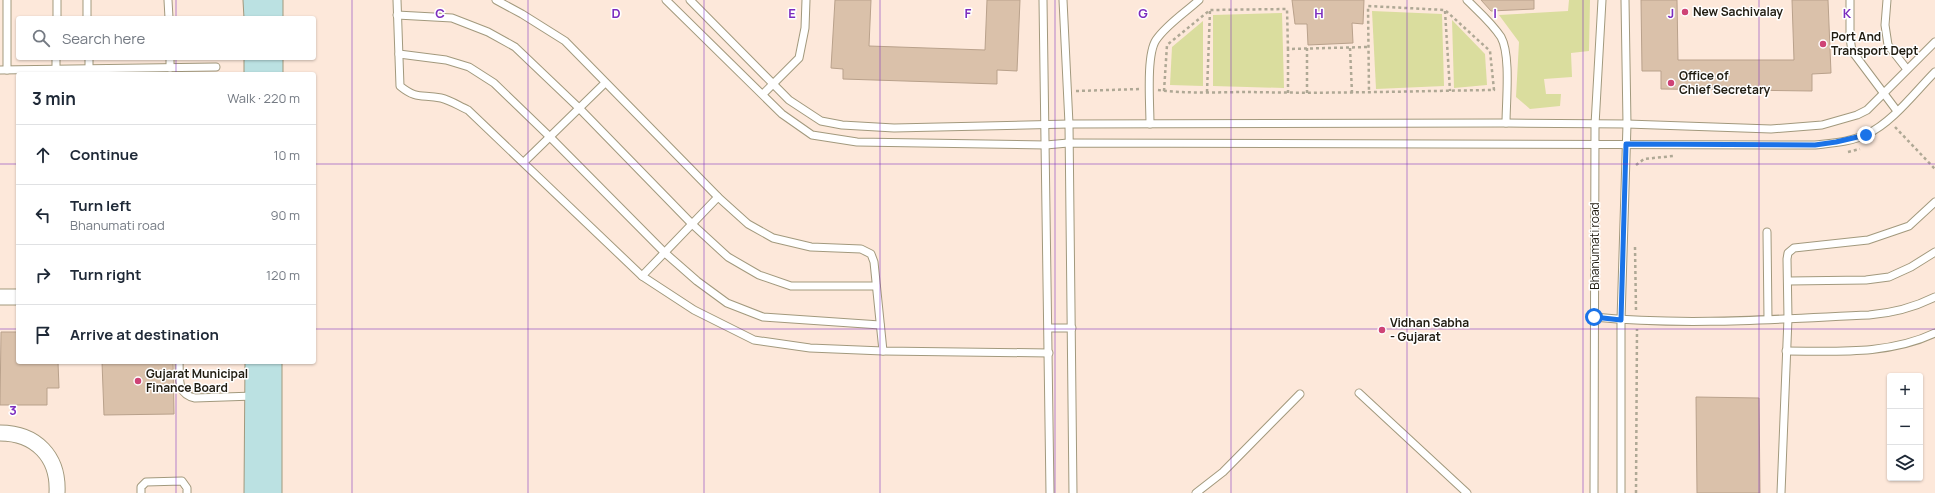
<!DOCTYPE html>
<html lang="en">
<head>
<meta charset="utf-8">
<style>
  :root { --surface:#fff; --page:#f6f6f7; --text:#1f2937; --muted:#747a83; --line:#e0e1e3 }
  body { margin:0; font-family:Manrope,sans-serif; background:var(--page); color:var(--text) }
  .controls { position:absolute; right:12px; bottom:12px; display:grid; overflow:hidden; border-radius:4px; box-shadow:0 1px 3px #0004 }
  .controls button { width:36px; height:36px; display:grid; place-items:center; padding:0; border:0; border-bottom:1px solid var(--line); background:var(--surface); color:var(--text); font:20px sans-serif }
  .stop { position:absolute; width:12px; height:12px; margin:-9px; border:3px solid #1a73e8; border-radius:50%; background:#fff }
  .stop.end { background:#1a73e8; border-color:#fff; box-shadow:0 1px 4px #0008 }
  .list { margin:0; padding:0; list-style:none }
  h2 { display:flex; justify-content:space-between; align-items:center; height:52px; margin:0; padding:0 16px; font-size:17px }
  h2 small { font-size:13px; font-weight:400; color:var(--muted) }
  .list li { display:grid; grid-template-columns:26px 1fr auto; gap:12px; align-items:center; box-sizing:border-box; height:60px; padding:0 16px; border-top:1px solid var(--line) }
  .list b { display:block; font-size:15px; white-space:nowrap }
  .list p { margin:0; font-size:13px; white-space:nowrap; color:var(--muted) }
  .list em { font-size:13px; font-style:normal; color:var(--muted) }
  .icon { flex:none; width:22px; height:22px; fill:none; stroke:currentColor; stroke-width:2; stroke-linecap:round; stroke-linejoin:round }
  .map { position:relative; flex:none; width:1935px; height:493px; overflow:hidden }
  .search { position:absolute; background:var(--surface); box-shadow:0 1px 3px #0004; left:16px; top:16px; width:300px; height:44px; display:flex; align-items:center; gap:10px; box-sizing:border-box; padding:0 14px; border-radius:4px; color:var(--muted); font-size:15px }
  .panel { position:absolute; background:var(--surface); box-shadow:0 1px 3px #0004; left:16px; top:72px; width:300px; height:292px; border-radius:4px }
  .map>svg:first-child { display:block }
  .commercial { fill:#fde8da; fill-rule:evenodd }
  .green { fill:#dadd9e }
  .building { fill:#dac1aa; stroke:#b9a18b }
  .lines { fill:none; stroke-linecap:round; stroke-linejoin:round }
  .lane-casing { stroke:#a2997d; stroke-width:9 }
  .street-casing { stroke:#a2997d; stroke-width:17 }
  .secondary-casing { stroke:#a2997d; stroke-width:23 }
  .path { stroke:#afa895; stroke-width:2.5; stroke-dasharray:3 3; stroke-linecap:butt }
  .lane { stroke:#fff; stroke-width:7 }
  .street { stroke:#fff; stroke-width:15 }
  .secondary { stroke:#bbe1e2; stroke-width:21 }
  .route { stroke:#1a73e8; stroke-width:5 }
  .grid { fill:none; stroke:#7b2cbf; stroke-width:1; stroke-opacity:0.55 }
  .poi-dot { fill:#ce4376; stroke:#fff; stroke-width:1.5 }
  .labels { text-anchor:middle; stroke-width:3; stroke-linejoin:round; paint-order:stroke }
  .poi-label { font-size:12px; font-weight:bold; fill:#201c11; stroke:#fff; text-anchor:start }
  .street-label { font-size:12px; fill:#201c11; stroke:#fff }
  .grid-label { font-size:13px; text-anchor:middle; font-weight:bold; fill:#7b2cbf; stroke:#fff; stroke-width:3; stroke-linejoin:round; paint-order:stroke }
</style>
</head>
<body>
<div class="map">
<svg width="1935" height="493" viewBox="0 0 1935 493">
  <rect width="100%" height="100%" fill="#fef6de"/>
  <path class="commercial" d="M0,0H1935V493H0ZM18,18H314V58H18ZM18,74H314V362H18ZM1890,376H1920V478H1890Z"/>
  <g class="green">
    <polygon points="1569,0 1590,0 1589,51 1571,53 1572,77 1544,79 1546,94 1561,94 1560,106 1530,109 1516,97 1519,42 1499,15 1568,11"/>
    <polygon points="1372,11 1442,14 1444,86 1376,89"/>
    <polygon points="1282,13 1284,88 1213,86 1213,15"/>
    <polygon points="1452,20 1485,54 1487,85 1454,88"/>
    <polygon points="1203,21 1203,86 1170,85 1172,47"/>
  </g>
  <g class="building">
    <polygon points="835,0 871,0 869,46 985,50 987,0 1020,0 1017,71 997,70 997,84 843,79 843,69 831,68"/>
    <polygon points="1292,0 1364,0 1363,24 1352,23 1353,43 1308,45 1307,24 1295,24"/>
    <polygon points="1481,0 1534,0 1534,9 1491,11"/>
    <polygon points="1641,0 1677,0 1678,60 1794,60 1792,0 1828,0 1831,73 1812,74 1812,91 1661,89 1661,71 1642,71"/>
    <polygon points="1,332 18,332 18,362 58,362 59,388 47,388 47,405 0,405"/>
    <polygon points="102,362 173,362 174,414 104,415"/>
    <polygon points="1696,397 1759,398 1760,493 1697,493"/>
  </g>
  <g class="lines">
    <g class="lane-casing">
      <g id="lane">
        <polyline points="87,0 87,18"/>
        <polyline points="168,0 169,18"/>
        <path d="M397,0L400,86C417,100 422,94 441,98C450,100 459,106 468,110L642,276L694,310L754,340L810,348L883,351L1049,353"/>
        <polyline points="496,0 522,14 565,41 718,197 748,224 773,238 811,247 861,249 871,254 874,262 883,351"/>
        <path d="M666,0L782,114L812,135L857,142L1046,145L1068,143L1815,145C1832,143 1851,142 1867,134C1892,123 1916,91 1935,72"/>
        <polyline points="690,0 789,100 821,121 842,125 894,128 1069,124 1506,123 1627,124 1771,129 1822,125 1857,115 1867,110 1935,42"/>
        <polyline points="1043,0 1050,493"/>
        <polyline points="1063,0 1069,124 1073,493"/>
        <path d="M1467,0C1479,12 1492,23 1501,37C1511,55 1506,102 1506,123"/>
        <polyline points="1850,0 1850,38 1852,51 1897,111"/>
        <polyline points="1887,0 1885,25 1888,45 1906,68"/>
        <polyline points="397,15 452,18 488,32 515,47 579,108 692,224 728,257 759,275 791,286 876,286"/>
        <polyline points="57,18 57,0"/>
        <polyline points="399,54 446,60 469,67 494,83 550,137 664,252 697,281 727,303 763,317 880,325"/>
        <polyline points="89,58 89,69"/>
        <polyline points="170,58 170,68"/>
        <polyline points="56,69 56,58"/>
        <polyline points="0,70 216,67"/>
        <polyline points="7,70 7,0"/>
        <polyline points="763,94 799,58 805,28 806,0"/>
        <path d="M1150,124C1150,104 1146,55 1156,40C1167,24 1186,12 1199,0"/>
        <polyline points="524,162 605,83"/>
        <polyline points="1767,232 1768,319"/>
        <polyline points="642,276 718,197"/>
        <polyline points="1789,281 1866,280 1889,277 1911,267 1935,252"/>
        <path d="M1594,317C1685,326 1778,319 1869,315C1893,313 1913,308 1935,297"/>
        <polyline points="1049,328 1072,328"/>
        <path d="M1786,351C1836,351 1889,355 1935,333"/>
        <path d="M179,362C180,378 176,394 195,398L254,396"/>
        <polyline points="1359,393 1467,493"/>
        <polyline points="141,493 141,487 146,482 182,481 187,488 187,493"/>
        <polyline points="1196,493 1223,472 1300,394"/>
        <polyline points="1594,493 1595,125 1602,0"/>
        <polyline points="1621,493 1621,320 1627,124 1625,0"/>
        <polyline points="1781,493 1788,318 1787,259 1788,253 1794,248 1868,240 1909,226 1935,202"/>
      </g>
    </g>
    <g class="street-casing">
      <g id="street">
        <polyline points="0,297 18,297"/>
        <path d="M0,433C36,433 59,457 57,493"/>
      </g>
    </g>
    <g class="secondary-casing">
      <g id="secondary">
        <polyline points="254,0 255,18"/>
        <polyline points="272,18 272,0"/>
        <polyline points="255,58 255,74"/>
        <polyline points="272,74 272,58"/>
        <polyline points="255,493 256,362"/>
        <polyline points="271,493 271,362"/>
      </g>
    </g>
    <g class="path">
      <polyline points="1445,11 1450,91"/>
      <polyline points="1307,48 1307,93"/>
      <polyline points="1350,48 1352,93"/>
      <path d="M1158,90C1188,94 1221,92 1251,92C1332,94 1413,91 1494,90L1490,51L1445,10L1368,6L1369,93"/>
      <polyline points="1076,91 1141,89"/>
      <polyline points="1164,91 1167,45 1210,10 1287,9 1288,49"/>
      <polyline points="1207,92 1210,10"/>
      <polyline points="1288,93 1288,49 1369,47"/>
      <polyline points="1895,127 1935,169"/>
      <polyline points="1848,152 1860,149"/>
      <polyline points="1636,165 1644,159 1673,156"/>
      <polyline points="1635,247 1636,310"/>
      <polyline points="1636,493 1637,329"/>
    </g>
    <use href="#lane" class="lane"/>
    <use href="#street" class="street"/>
    <use href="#secondary" class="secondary"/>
  </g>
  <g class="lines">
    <polyline class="route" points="1594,317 1621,320 1626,144 1815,145 1836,142 1866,135"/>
  </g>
  <path class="grid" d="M176,0V18M352,0V493M528,0V493M704,0V493M880,0V493M1055,0V493M1231,0V493M1407,0V493M1583,0V493M1759,0V493M176,58V74M0,164H18M314,164H1935M0,329H18M314,329H1935M176,362V493"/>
  <g class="poi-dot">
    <circle cx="1685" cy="12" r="4"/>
    <circle cx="1823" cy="44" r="4"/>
    <circle cx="1671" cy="83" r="4"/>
    <circle cx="1382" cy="330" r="4"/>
    <circle cx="138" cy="381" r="4"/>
  </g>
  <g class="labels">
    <g class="poi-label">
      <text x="1693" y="16">New Sachivalay</text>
      <text x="1831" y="41">Port And<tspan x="1831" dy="14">Transport Dept</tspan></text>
      <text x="1679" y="80">Office of<tspan x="1679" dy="14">Chief Secretary</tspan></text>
      <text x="1390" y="327">Vidhan Sabha<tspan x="1390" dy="14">- Gujarat</tspan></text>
      <text x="146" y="378">Gujarat Municipal<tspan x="146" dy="14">Finance Board</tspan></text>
    </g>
    <g class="street-label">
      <text transform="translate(1595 246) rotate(-90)" y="4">Bhanumati road</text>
    </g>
  </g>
  <g class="grid-label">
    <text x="440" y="18">C</text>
    <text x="616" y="18">D</text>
    <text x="792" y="18">E</text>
    <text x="968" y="18">F</text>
    <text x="1143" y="18">G</text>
    <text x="1319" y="18">H</text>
    <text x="1495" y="18">I</text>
    <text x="1671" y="18">J</text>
    <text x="1847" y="18">K</text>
    <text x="13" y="415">3</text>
  </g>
</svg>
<div class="controls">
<button>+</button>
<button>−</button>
<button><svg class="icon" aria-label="layers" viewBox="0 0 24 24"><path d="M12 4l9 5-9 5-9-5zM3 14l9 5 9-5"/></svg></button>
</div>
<div class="stop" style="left:1594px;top:317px"></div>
<div class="stop end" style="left:1866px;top:135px"></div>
<div class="search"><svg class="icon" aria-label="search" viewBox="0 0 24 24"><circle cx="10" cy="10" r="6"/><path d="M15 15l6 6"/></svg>Search here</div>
<section class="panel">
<h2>3 min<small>Walk · 220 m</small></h2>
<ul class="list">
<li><svg class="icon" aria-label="ahead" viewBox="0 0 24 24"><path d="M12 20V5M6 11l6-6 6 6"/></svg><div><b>Continue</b></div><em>10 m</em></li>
<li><svg class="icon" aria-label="left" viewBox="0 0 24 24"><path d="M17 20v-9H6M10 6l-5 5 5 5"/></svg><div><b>Turn left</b><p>Bhanumati road</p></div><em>90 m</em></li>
<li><svg class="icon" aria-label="right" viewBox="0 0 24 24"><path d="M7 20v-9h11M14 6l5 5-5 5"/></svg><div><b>Turn right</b></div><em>120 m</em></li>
<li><svg class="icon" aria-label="arrive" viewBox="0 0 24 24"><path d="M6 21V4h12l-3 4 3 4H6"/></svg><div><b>Arrive at destination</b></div></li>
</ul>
</section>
</div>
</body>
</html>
